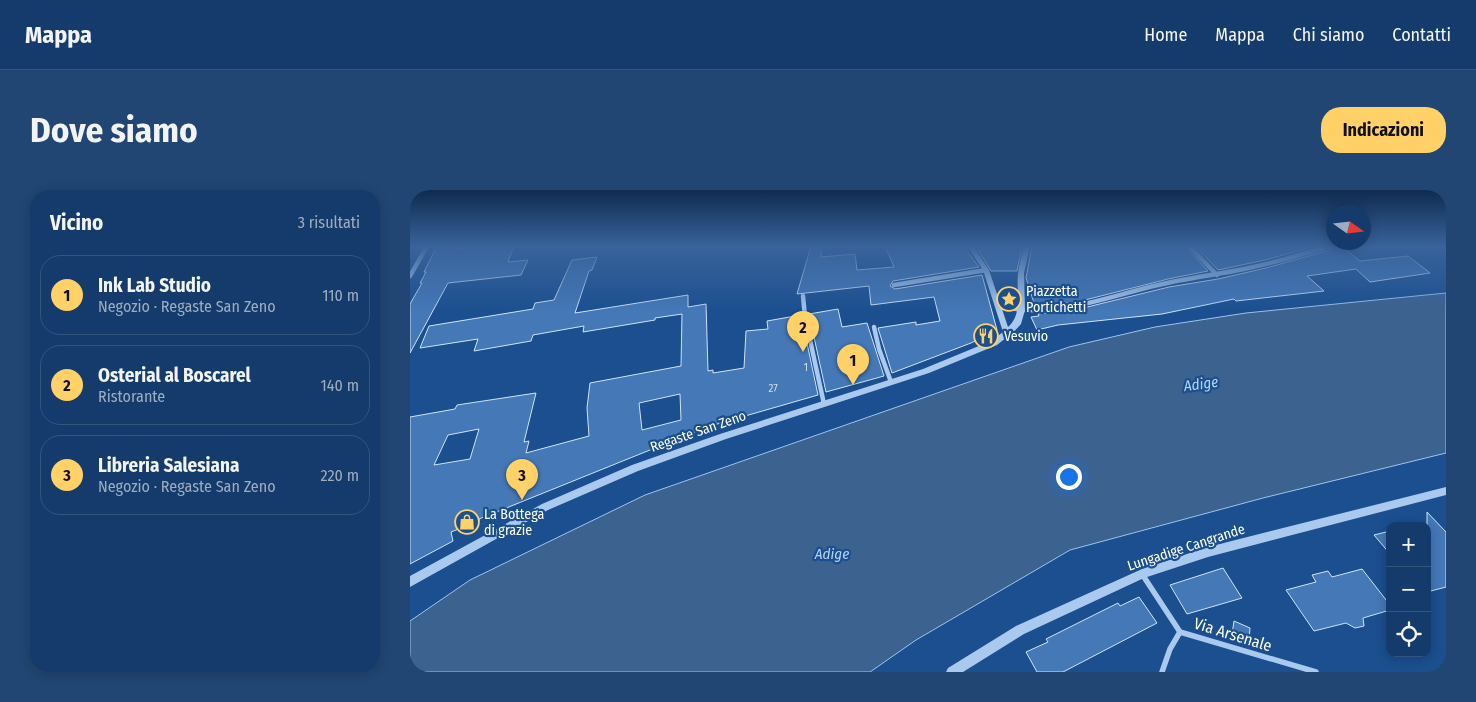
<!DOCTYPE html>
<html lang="it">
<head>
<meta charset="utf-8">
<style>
  :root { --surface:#143b6b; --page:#214673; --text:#f1f3f6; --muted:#9dadc1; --line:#33557e; --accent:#ffd166 }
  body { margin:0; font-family:"Fira Sans Condensed",sans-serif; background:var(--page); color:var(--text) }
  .controls { position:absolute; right:15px; bottom:15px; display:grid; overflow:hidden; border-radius:10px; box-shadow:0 2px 12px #0003 }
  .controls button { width:45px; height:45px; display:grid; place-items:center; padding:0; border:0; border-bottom:1px solid var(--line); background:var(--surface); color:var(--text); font:25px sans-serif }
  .compass { position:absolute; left:916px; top:15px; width:45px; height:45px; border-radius:50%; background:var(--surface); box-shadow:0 2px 12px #0003; rotate:104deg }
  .you { position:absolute; left:658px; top:286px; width:18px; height:18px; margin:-12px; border:4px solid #fff; border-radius:50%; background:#1a73e8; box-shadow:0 0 0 8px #1a73e833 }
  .badge { display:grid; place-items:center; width:32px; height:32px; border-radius:50%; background:var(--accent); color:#111; font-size:16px; font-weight:700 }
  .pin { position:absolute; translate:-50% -41px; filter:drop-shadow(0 1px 2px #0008) }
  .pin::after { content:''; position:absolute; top:26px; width:18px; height:15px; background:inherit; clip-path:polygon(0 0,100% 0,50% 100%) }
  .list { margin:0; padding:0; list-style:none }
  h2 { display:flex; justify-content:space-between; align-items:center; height:65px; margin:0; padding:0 20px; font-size:21px }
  h2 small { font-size:16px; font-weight:400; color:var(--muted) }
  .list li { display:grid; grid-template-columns:32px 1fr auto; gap:15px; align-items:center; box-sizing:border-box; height:80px; margin:0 10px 10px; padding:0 10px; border:1px solid var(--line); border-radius:20px }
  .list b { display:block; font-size:19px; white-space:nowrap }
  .list p { margin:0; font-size:16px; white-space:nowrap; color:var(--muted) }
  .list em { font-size:16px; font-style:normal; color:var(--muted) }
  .icon { flex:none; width:28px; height:28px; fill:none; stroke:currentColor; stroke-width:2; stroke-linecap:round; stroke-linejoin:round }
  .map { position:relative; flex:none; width:1036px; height:482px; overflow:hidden; border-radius:20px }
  header { display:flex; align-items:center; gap:30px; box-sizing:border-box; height:70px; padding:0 25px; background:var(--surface); border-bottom:1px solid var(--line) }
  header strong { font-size:24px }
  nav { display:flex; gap:28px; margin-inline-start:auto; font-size:18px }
  .intro { display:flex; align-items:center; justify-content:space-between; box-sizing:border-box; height:120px; padding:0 30px }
  h1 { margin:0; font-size:35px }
  .button { padding:12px 22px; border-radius:20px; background:var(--accent); color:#111; font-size:18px; font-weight:700 }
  main { display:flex; gap:30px; padding:0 30px }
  aside { flex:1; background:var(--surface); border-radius:20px; box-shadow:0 2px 12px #0003 }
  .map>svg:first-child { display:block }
  .water { fill:#3c6290; stroke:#9cc4f0 }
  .building { fill:#4478b7; stroke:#cfe3fa; fill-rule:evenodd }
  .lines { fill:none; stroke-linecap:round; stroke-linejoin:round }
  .minor-far1 { stroke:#a9c9ee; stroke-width:4.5 }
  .minor { stroke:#a9c9ee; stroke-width:5.5 }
  .tertiary { fill:#a9c9ee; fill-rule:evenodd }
  .labels { text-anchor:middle; stroke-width:4.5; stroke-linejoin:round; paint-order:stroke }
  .number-label { font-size:11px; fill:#d0dded }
  .poi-label { font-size:14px; fill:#fff; stroke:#1b4f8f; text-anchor:start }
  .street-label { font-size:14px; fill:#fff; stroke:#1b4f8f }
  .water-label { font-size:15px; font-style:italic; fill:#b5d3f5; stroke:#1b4f8f }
  .near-street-label { font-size:16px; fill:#fff; stroke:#1b4f8f }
</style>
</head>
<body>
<header>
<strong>Mappa</strong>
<nav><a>Home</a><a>Mappa</a><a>Chi siamo</a><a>Contatti</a></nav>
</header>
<div class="intro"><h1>Dove siamo</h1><a class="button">Indicazioni</a></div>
<main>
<aside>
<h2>Vicino<small>3 risultati</small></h2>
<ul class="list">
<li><span class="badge">1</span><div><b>Ink Lab Studio</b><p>Negozio · Regaste San Zeno</p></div><em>110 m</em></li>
<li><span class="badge">2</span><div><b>Osterial al Boscarel</b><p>Ristorante</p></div><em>140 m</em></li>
<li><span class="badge">3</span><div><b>Libreria Salesiana</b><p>Negozio · Regaste San Zeno</p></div><em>220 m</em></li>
</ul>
</aside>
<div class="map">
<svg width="1036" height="482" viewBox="0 0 1036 482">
  <rect width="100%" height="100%" fill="#1b4f8f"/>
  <polygon class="water" points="1036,103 1036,263 853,308 660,360 506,450 460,482 0,482 0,431 60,390 235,305 659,157 745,137 836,123"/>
  <g class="building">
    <polygon points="27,56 48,56 46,59 75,56 104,56 98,72 118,70 111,85 38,93 0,163 0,114 12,93 10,93 16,82 14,82"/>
    <polygon points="401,56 412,56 411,67 445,64 447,80 484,77 475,56 553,56 569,77 483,91 480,96 485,99 572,85 587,140 561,153 482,183 468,138 506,132 506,135 530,131 524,107 461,115 459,96 387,104"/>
    <polygon points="574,56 612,56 607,81 581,81 568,60 574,60"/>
    <polygon points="622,56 656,58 656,56 775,56 798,81 758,89 667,112 625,116 616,88"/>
    <polygon points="785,56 906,56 855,70 808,80"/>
    <polygon points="923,56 931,56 950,71 998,66 1020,83 960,92 946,79 897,86 914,101 826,111 824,109 752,124 648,135 627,140 621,127 629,126 628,124 669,119 759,97 808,89 856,78 920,60"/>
    <path d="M187,67L182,80L179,81L165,123L278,105V117L296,114L298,181L303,180V183L334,178L336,141L358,139L357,131L391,125L408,205L297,237L69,329V331L41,342L43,351L0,374V227L45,219L47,215L126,203L114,252L119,251L116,263L179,246L177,218L180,193L271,176L272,124L245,128V130L173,142L174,136L123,145L121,151L64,161L68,149L10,158L19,136L123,119L125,113L144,110L162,70ZM270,204L271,230L232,240L229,213ZM69,239L60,269L24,275L38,245Z"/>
    <polygon points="428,119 432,137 457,133 474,186 416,202 399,124"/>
    <polygon points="1017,322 1036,342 1036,397 1017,402"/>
    <polygon points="980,341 980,364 964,345"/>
    <polygon points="813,378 832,408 777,424 760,395"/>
    <polygon points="952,379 980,415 980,420 953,428 954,436 945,438 936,433 904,441 876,400 906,392 902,385 918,381 922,387"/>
    <polygon points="729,407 747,433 653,482 627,482 616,462 638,452 636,449 708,413 710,416"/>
    <polygon points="824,431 840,438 839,451 822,444"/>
  </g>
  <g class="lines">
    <g class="minor-far1">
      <polyline points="779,56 807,85"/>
      <polyline points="0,86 17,56"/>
      <polyline points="484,95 576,80"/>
      <polyline points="393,106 395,127 414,214"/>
      <path d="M587,115C641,131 695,107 748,95C776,88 805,85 834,79C863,73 891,65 919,56"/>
      <polyline points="464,137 469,159 481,192"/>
    </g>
    <g class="minor">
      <polyline points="732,384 770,442 906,482"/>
      <polyline points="752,482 760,459 770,442"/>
    </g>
    <g class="tertiary">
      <path d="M557,56H563L579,80L598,137C613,125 606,101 608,84C609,74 612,65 614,56H620L614,83L615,120L611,134L600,146L597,147L587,155L519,183L316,249L228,281L138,320L0,397V386L132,314L222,275L310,244L513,179L581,151L593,142L573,80Z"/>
      <polygon points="1036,297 1036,305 798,367 734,388 614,444 553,482 536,482 538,478 606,436 732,379 798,357"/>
    </g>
  </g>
  <linearGradient id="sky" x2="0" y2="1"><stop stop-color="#0f2b4f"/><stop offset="0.46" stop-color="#39639b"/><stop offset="1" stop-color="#39639b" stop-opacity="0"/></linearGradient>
  <rect width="1036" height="123" fill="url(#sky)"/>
  <defs>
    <g id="sight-ring" transform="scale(1.25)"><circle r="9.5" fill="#1b4f8f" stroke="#ffd166" stroke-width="1.5"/><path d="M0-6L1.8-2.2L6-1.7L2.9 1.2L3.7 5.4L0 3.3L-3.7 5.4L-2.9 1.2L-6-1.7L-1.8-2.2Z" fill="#ffd166"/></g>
    <g id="restaurant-ring" transform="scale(1.25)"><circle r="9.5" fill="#1b4f8f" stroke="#ffd166" stroke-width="1.5"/><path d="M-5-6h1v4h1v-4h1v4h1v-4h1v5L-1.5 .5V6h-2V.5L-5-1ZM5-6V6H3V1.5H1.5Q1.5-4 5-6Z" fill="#ffd166"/></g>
    <g id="shop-ring" transform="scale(1.25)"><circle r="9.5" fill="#1b4f8f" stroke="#ffd166" stroke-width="1.5"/><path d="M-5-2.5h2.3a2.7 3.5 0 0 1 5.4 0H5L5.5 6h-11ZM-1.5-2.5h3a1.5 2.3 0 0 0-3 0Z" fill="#ffd166"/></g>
  </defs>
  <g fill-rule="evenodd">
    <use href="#sight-ring" x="599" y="109"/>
    <use href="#restaurant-ring" x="576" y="146"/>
    <use href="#shop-ring" x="57" y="332"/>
  </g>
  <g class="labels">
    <g class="number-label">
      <text x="396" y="181">1</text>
      <text x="363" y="202">27</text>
    </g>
    <g class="poi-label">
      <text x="616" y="106">Piazzetta<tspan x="616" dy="16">Portichetti</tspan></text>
      <text x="594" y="151">Vesuvio</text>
      <text x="74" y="329">La Bottega<tspan x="74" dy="16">di grazie</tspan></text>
    </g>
    <g class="street-label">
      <text transform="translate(288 241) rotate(-19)" y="5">Regaste San Zeno</text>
      <text transform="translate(776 357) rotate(-18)" y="5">Lungadige Cangrande</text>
    </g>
    <g class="water-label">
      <text transform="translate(791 194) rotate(-8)" y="5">Adige</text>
      <text x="422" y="369">Adige</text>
    </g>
    <g class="near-street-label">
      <text transform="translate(823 444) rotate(17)" y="6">Via Arsenale</text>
    </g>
  </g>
</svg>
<div class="controls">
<button>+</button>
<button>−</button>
<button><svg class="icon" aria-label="locate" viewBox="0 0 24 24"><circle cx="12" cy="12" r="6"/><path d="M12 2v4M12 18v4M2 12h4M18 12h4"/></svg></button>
</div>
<svg class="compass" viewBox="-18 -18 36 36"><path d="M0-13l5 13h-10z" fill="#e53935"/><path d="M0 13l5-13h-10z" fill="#9dadc1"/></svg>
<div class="you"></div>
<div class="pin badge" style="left:443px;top:195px">1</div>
<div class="pin badge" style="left:393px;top:162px">2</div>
<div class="pin badge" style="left:112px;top:310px">3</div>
</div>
</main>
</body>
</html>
